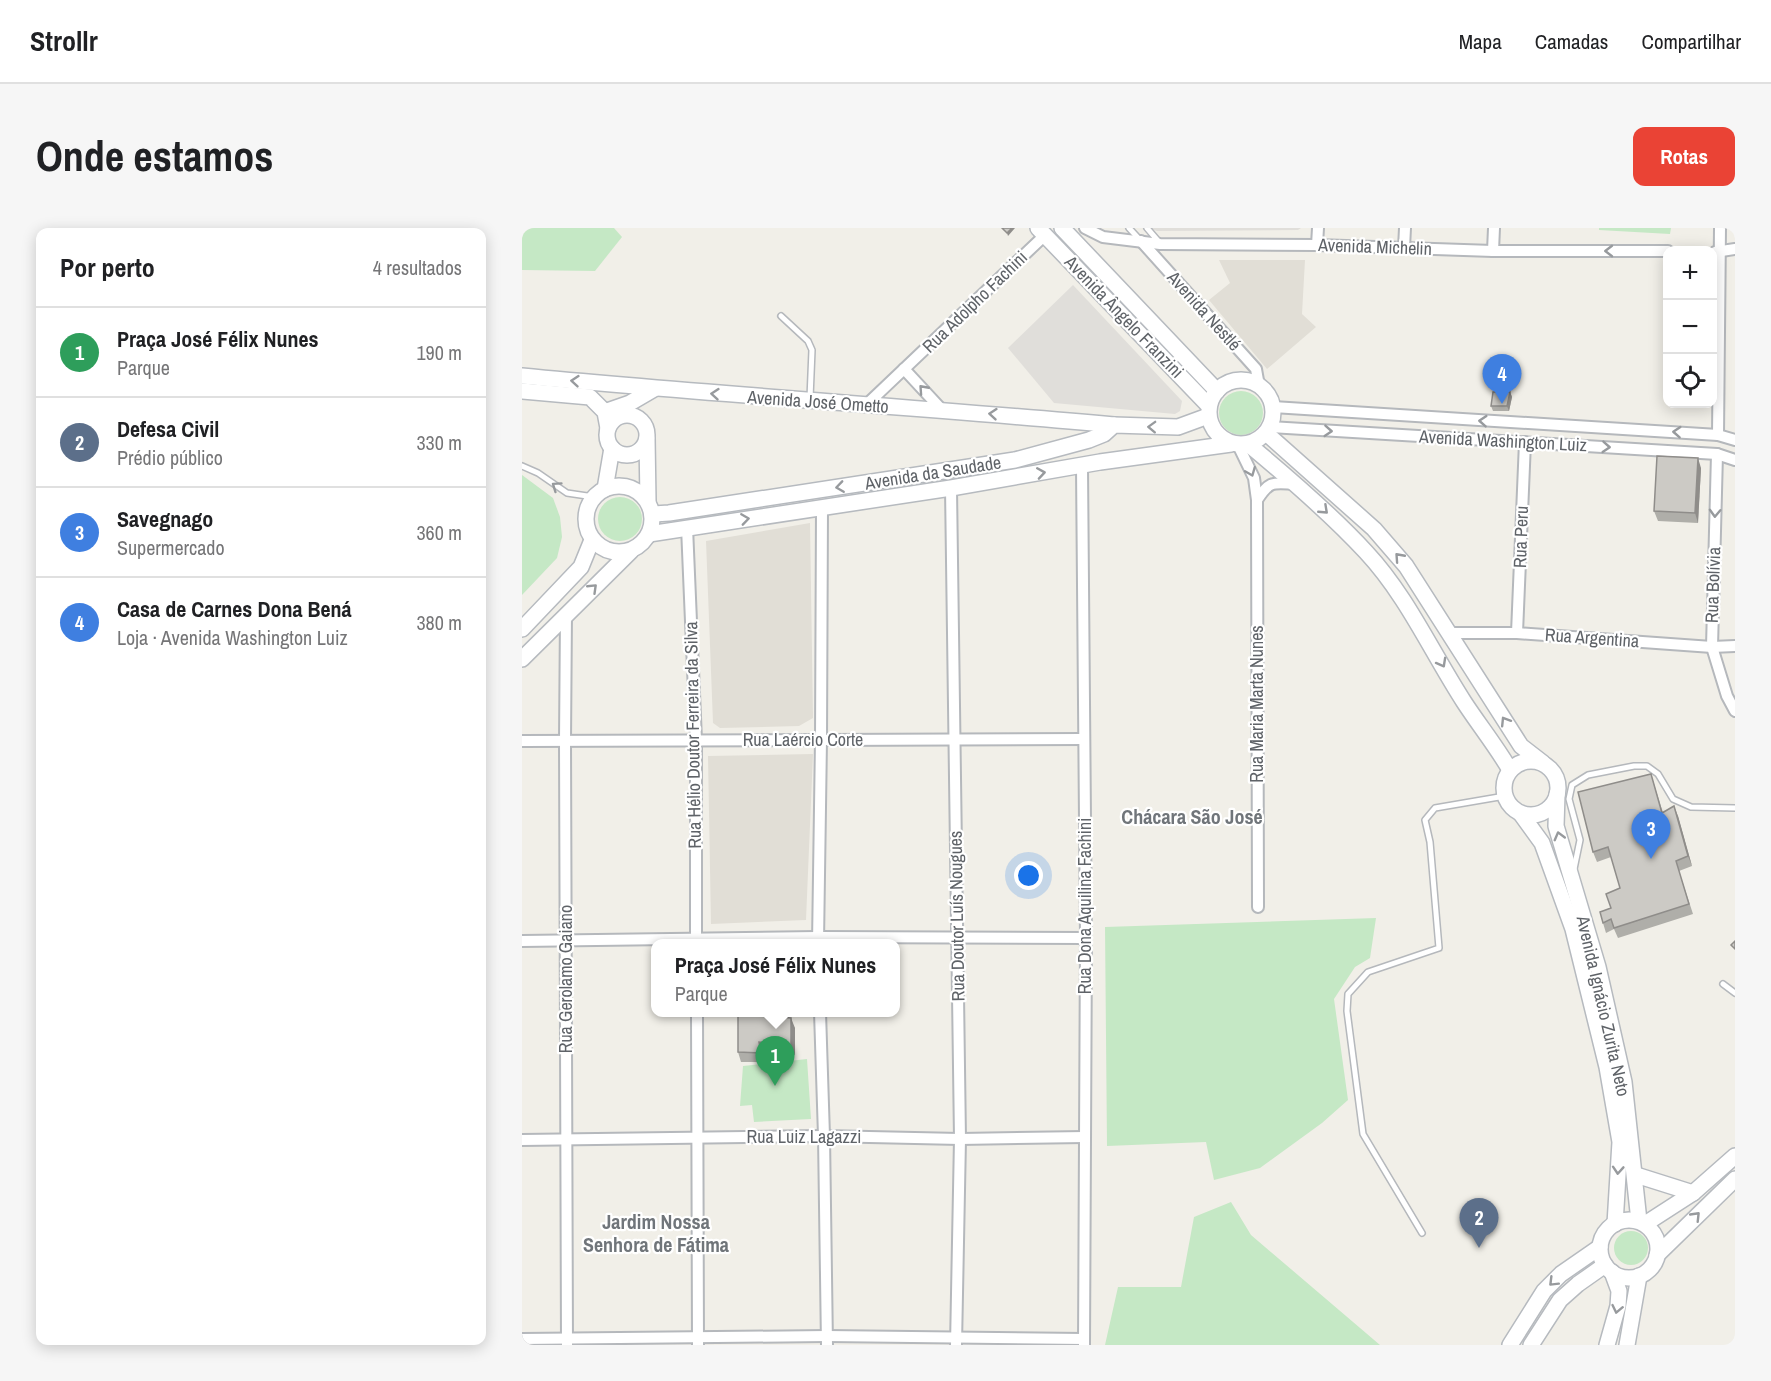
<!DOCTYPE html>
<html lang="pt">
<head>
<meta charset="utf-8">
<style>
  :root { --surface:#fff; --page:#f6f6f6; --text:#202124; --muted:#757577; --line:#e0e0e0; --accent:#ea4335 }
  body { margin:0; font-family:"Archivo Narrow",sans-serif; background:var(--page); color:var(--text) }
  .controls { position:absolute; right:18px; top:18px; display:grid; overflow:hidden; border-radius:12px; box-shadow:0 3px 15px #0003 }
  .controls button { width:54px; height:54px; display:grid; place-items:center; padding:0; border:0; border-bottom:2px solid var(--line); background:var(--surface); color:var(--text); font:30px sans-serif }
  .you { position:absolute; left:507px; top:648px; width:21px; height:21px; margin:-15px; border:4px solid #fff; border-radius:50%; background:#1a73e8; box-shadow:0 0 0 9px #1a73e833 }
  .badge { display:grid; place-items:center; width:39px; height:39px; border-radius:50%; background:var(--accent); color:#fff; font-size:20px; font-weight:700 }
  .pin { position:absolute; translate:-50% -50px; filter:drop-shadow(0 2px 3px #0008) }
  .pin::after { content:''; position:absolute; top:32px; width:21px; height:18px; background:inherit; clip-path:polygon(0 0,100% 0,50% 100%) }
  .popup { position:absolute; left:129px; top:711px; width:249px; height:78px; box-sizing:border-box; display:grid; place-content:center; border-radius:12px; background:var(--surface); filter:drop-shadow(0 2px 4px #0005); font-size:20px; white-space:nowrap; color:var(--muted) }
  .popup b { font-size:22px; color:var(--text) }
  .popup::after { content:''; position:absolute; left:50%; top:100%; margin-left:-12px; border:12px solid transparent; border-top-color:var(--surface) }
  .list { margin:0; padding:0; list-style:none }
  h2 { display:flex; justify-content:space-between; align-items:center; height:78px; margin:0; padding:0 24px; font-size:26px }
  h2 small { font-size:20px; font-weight:400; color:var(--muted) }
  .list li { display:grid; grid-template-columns:39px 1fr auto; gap:18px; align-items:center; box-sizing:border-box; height:90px; padding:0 24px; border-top:2px solid var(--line) }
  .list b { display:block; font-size:22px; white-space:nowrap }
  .list p { margin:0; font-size:20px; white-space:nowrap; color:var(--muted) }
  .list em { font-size:20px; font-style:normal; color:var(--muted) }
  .icon { flex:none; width:33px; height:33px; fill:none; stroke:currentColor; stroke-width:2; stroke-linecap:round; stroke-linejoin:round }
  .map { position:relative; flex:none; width:1213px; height:1117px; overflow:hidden; border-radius:12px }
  header { display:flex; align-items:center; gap:36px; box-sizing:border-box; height:84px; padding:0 30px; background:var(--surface); border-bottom:2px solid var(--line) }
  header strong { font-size:28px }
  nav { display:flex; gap:33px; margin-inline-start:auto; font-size:21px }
  .intro { display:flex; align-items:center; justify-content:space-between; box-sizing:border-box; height:144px; padding:0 36px }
  h1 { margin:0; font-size:42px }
  .button { padding:15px 27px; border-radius:12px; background:var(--accent); color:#fff; font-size:21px; font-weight:700 }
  main { display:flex; gap:36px; padding:0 36px }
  aside { flex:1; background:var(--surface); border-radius:12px; box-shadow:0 3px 15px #0003 }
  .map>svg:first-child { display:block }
  .industrial { fill:#e0deda }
  .education { fill:#e1ded6 }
  .green { fill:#c5e8c5 }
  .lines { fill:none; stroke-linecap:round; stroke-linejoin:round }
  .lane-casing { stroke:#b5b8bc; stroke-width:8 }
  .street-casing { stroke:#b5b8bc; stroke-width:14 }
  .secondary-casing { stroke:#b6babf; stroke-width:18 }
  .lane { stroke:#fff; stroke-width:5 }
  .street { stroke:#fff; stroke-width:10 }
  .secondary { stroke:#fff; stroke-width:15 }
  .wall { fill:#afaea9 }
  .shaded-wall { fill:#8f8d8a }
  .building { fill:#cccac5; stroke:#8f8d8a; stroke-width:1.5 }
  .oneway { stroke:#979a9d }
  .labels { text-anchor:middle; stroke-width:4.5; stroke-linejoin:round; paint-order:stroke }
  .street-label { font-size:18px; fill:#5f6368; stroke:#fff }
  .neighbourhood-label { font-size:20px; font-weight:bold; fill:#70757a; stroke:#fff }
</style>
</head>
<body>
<header>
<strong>Strollr</strong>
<nav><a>Mapa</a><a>Camadas</a><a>Compartilhar</a></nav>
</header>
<div class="intro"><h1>Onde estamos</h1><a class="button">Rotas</a></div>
<main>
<aside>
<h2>Por perto<small>4 resultados</small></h2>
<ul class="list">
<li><span class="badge" style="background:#2e9e5b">1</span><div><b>Praça José Félix Nunes</b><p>Parque</p></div><em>190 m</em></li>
<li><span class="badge" style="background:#5c6f8a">2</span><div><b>Defesa Civil</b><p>Prédio público</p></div><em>330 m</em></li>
<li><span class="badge" style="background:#3f7fe0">3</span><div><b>Savegnago</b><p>Supermercado</p></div><em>360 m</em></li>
<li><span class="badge" style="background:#3f7fe0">4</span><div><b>Casa de Carnes Dona Bená</b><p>Loja · Avenida Washington Luiz</p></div><em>380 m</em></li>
</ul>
</aside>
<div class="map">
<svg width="1213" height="1117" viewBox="0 0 1213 1117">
  <rect width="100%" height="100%" fill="#f1efe8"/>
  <g class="industrial">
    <polygon points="627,0 779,0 776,2 635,3"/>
    <polygon points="551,57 660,173 658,183 653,186 532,175 486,120"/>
  </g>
  <g class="education">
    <polygon points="697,32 783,32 780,86 794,99 745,141 687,72 708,55"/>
    <polygon points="288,295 291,490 277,498 198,500 191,495 184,313"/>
    <polygon points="291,526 284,692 189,696 186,528"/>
  </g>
  <g class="green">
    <polygon points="0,0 92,0 100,9 73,43 0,42"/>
    <polygon points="1077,0 1149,0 1148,6 1077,2"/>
    <circle cx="719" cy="185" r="22"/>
    <polygon points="0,247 31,270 38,289 40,309 35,330 0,367"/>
    <circle cx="98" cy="291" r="22"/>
    <polygon points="854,690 848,730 833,739 812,771 826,872 800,895 738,940 692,952 684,914 585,918 583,699"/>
    <polygon points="285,831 289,891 232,894 230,877 218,878 221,838"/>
    <polygon points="709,974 729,1007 858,1117 583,1117 596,1059 659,1059 672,989"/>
    <circle cx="1109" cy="1020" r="17"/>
  </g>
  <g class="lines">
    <g class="lane-casing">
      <g id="lane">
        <polyline points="607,0 618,12"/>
        <polyline points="625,0 637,14"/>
        <polyline points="259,88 286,113 290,122 288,170"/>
        <polyline points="0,238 16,245 45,265 72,269"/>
        <polyline points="1052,641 1058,612 1047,571 1050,557 1066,547 1112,538 1125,538 1136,546 1151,571 1169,579 1213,580"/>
        <polyline points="1201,756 1213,765"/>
        <polyline points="900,1005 841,906 825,783 826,766 846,744 917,720 908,614 903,592 913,580 983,568"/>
      </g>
    </g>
    <g class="street-casing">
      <g id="street">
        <polyline points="563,0 581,9 638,16 795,17 971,23 1146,23"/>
        <polyline points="619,13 734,141 737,158"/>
        <polyline points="795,17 796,0"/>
        <polyline points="882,20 883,0"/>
        <polyline points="971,23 972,0"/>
        <polyline points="1193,24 1213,21"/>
        <polyline points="382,141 420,182"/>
        <polyline points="343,178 523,7"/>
        <polyline points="751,179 1196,207 1213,212"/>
        <polyline points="748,199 1195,226 1213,232"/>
        <polyline points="1196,207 1198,0"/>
        <polyline points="716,217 732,250 735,272 736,679"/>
        <polyline points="1195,226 1190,419 1205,468 1213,483"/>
        <polyline points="560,239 564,710 562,1117"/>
        <polyline points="429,260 438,911 434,1117"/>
        <path d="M735,272C748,252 751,255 773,256"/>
        <polyline points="165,299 174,512 174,716"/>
        <polyline points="44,385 43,513 45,1117"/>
        <polyline points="928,405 995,405 1190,419 1213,418"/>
        <polyline points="995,405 1003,214"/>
        <polyline points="0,513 562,511"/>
        <polyline points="0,713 296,709 564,710"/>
        <polyline points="296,715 299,512 300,280"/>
        <polyline points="175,784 176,1117"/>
        <polyline points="298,784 302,908 305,1117"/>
        <polyline points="0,912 302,908 438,911 563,909"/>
        <polyline points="0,1111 305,1108 562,1111"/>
      </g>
    </g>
    <g class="secondary-casing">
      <g id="secondary">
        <polyline points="516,0 687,178"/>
        <polyline points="540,0 695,163"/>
        <path d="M0,148C197,167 395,179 592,197"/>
        <circle cx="719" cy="184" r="32"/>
        <polyline points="0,163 68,169 83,184 86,200"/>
        <polyline points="85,183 108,175 132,161"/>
        <circle cx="105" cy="207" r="20"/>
        <polyline points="744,205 852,301 884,338 999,518 1021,535"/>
        <polyline points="125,210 126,273"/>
        <path d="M726,216C767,250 808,285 844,324C885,368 909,423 942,474C957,497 974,518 988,542"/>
        <circle cx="97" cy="291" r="33"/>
        <polyline points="83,261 90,220"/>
        <polyline points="130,284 132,286 147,285 493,232 567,212 582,206 592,197 656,199 686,188"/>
        <polyline points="127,306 429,260 578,234 709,216"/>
        <polyline points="0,401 59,339 70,312"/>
        <polyline points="0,431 109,323"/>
        <circle cx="1009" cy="560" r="27"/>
        <polyline points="1035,566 1034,598 1076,739 1102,854 1117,993"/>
        <polyline points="999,586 1020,615 1051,701 1085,839 1098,914 1093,996"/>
        <polyline points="1114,947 1171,965"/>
        <circle cx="1107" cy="1021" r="29"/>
        <polyline points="1123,996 1171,965 1213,928"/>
        <polyline points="1135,1027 1213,951"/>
        <polyline points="988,1117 1022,1063 1039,1046 1078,1019"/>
        <polyline points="1009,1117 1038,1072 1056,1056 1083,1037"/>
        <polyline points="1085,1117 1096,1078 1097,1063 1090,1044"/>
        <polyline points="1105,1117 1117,1048"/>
      </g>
    </g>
    <use href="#lane" class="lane"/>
    <use href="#street" class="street"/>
    <use href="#secondary" class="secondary"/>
  </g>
  <g class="wall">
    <polygon points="988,164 990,169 987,183 971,183 969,178"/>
    <polygon points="1179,240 1176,295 1136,293 1132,283"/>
    <polygon points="1129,546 1141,585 1156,588 1170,638 1157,643 1171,686 1096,710 1092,701 1084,705 1081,695 1098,660 1089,629 1075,634 1071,624"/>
    <polygon points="248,788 273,800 273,827 241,824 242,834 219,834 216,824"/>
  </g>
  <g class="shaded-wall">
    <polygon points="490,0 493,0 486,8 485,5"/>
    <polygon points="988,164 990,169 987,183 985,178"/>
    <polygon points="1176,230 1179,240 1176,295 1173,285"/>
    <polygon points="1152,578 1156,588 1170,638 1166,628"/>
    <polygon points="269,790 273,800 273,827 269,817"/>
    <polygon points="237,814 241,824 242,834 239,825"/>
  </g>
  <g class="building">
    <polygon points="480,0 490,0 485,5"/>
    <polygon points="971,164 988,164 985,178 969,178"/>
    <polygon points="1135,228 1176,230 1173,285 1132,283"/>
    <polygon points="1129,546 1140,585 1152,578 1166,628 1154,633 1167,676 1092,700 1089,691 1081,695 1078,684 1089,680 1084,666 1098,660 1086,619 1071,624 1056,564"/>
    <polygon points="1213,713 1213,721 1209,717"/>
    <polygon points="216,784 244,784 248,788 269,790 269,817 237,814 239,825 216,824"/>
  </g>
  <defs><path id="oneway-chevron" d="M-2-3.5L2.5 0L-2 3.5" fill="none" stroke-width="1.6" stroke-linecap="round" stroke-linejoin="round" transform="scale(1.5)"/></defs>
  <g class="oneway">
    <use href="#oneway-chevron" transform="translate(1087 23) rotate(-180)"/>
    <use href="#oneway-chevron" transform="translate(53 153) rotate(-175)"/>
    <use href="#oneway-chevron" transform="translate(401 161) rotate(-132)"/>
    <use href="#oneway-chevron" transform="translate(193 166) rotate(-175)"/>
    <use href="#oneway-chevron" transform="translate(471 186) rotate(-175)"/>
    <use href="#oneway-chevron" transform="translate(961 193) rotate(-176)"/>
    <use href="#oneway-chevron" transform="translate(630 199) rotate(-178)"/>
    <use href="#oneway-chevron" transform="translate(806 203) rotate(4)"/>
    <use href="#oneway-chevron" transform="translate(1155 204) rotate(-176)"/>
    <use href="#oneway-chevron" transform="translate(1084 219) rotate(4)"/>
    <use href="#oneway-chevron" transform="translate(729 244) rotate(68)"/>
    <use href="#oneway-chevron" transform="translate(519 245) rotate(-9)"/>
    <use href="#oneway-chevron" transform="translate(34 258) rotate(-145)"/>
    <use href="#oneway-chevron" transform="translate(318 259) rotate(172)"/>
    <use href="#oneway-chevron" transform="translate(802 282) rotate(43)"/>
    <use href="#oneway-chevron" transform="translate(1193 285) rotate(92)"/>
    <use href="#oneway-chevron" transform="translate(223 291) rotate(-8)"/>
    <use href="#oneway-chevron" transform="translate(877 329) rotate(-132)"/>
    <use href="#oneway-chevron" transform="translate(71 360) rotate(-44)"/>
    <use href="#oneway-chevron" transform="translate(920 435) rotate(61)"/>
    <use href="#oneway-chevron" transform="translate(983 493) rotate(-122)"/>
    <use href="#oneway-chevron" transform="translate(1037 608) rotate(-105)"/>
    <use href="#oneway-chevron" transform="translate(1096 942) rotate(94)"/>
    <use href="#oneway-chevron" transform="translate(1174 988) rotate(-46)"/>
    <use href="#oneway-chevron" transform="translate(1031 1054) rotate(135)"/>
    <use href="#oneway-chevron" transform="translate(1095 1081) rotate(102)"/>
  </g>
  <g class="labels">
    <g class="street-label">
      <text transform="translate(853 19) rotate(2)" y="6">Avenida Michelin</text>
      <text transform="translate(453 74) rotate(-44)" y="6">Rua Adolpho Fachini</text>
      <text transform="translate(682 83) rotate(48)" y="6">Avenida Nestlé</text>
      <text transform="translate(602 89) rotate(46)" y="6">Avenida Ângelo Franzini</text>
      <text transform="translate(296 174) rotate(4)" y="6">Avenida José Ometto</text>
      <text transform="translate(981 213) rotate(3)" y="6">Avenida Washington Luiz</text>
      <text transform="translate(411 245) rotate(-9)" y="6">Avenida da Saudade</text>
      <text transform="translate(999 309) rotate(-88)" y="6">Rua Peru</text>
      <text transform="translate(1191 357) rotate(-88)" y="6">Rua Bolívia</text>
      <text transform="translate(1070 410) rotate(4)" y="6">Rua Argentina</text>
      <text transform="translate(735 476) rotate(-90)" y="6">Rua Maria Marta Nunes</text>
      <text transform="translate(171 507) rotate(-91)" y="6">Rua Hélio Doutor Ferreira da Silva</text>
      <text x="281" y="518">Rua Laércio Corte</text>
      <text transform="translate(563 678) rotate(-90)" y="6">Rua Dona Aquilina Fachini</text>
      <text transform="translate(435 688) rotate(-91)" y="6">Rua Doutor Luís Nougues</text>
      <text transform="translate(44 751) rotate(-90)" y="6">Rua Gerolamo Gaiano</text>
      <text transform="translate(1081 778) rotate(77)" y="6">Avenida Ignácio Zurita Neto</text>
      <text x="282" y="915">Rua Luiz Lagazzi</text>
    </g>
    <g class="neighbourhood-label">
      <text x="670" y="596">Chácara São José</text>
      <text x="134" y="1001">Jardim Nossa<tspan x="134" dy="23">Senhora de Fátima</tspan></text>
    </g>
  </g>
</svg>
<div class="controls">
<button>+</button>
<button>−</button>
<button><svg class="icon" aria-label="locate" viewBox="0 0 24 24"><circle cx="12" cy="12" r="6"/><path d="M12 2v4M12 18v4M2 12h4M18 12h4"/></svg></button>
</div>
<div class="you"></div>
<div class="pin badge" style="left:253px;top:858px;background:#2e9e5b">1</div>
<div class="popup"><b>Praça José Félix Nunes</b>Parque</div>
<div class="pin badge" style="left:957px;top:1020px;background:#5c6f8a">2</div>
<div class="pin badge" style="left:1129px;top:631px;background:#3f7fe0">3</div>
<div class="pin badge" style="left:980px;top:176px;background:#3f7fe0">4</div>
</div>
</main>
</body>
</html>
